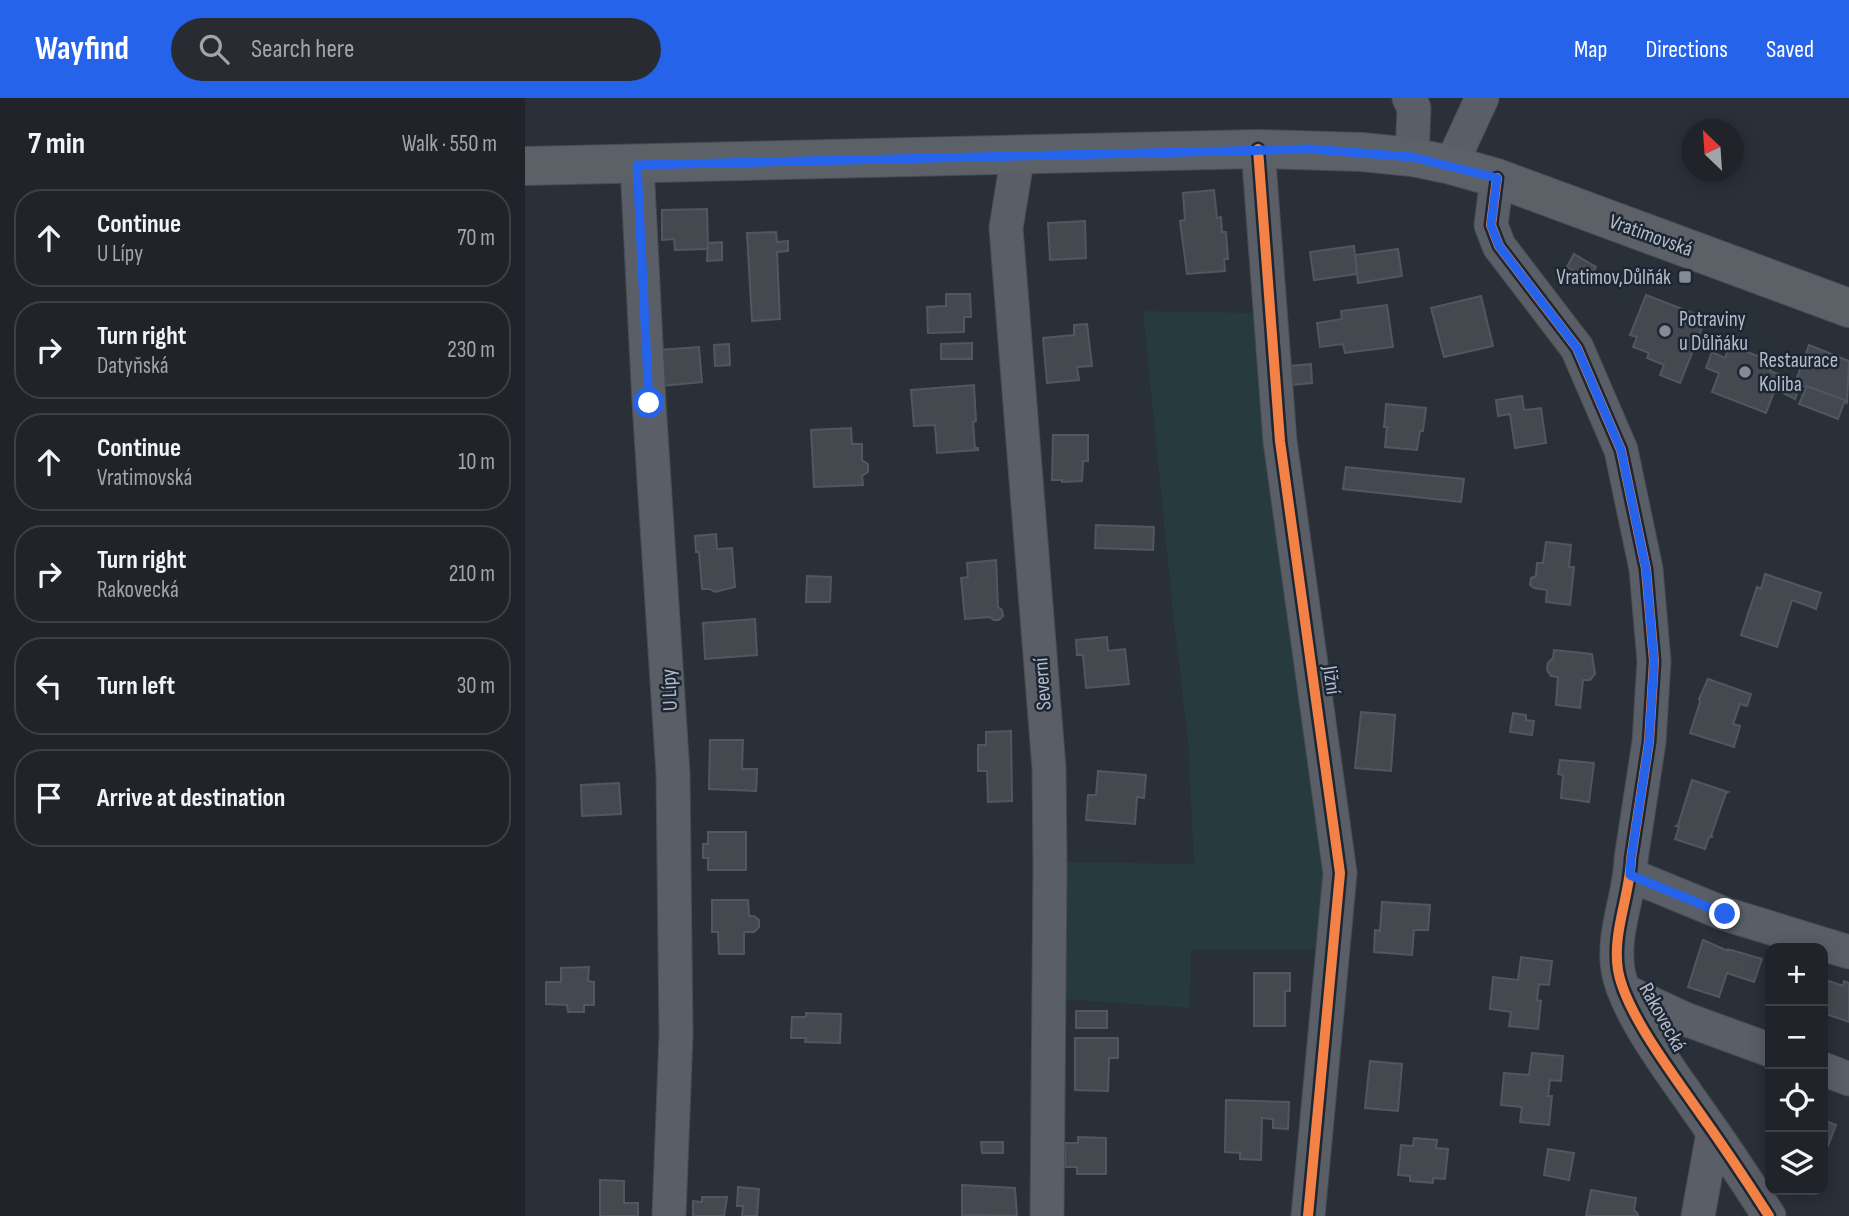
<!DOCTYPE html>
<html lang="en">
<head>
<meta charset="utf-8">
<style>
  :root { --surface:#20242a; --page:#282c32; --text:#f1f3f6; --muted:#a2a4a8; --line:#3d4147; --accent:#2563eb }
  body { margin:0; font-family:"Sofia Sans Condensed",sans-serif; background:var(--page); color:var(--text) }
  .controls { position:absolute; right:21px; bottom:21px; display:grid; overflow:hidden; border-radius:14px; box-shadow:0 4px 18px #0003 }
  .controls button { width:63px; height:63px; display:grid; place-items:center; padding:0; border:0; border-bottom:2px solid var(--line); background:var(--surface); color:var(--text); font:35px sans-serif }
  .compass { position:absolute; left:1156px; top:21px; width:63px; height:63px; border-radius:50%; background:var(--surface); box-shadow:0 4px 18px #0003; rotate:335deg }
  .stop { position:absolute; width:21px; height:21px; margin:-16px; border:5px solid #2563eb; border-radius:50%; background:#fff }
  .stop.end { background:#2563eb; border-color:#fff; box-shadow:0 2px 7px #0008 }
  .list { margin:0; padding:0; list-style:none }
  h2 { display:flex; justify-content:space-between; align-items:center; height:91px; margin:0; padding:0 28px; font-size:30px }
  h2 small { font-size:23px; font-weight:400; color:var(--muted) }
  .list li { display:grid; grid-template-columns:46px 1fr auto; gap:21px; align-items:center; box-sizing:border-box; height:98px; margin:0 14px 14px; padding:0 14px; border:2px solid var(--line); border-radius:28px }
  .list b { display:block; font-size:26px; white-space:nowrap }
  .list p { margin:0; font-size:23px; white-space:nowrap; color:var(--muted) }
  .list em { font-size:23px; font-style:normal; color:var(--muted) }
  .icon { flex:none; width:38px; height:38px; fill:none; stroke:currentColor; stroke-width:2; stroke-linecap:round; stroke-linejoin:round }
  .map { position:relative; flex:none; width:1324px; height:1118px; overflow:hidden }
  header { display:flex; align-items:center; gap:42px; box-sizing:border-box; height:98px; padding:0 35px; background:var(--accent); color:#fff }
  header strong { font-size:33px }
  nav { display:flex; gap:38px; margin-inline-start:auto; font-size:24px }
  .search { width:490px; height:63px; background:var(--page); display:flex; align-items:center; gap:18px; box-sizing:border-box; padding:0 24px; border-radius:38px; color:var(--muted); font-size:26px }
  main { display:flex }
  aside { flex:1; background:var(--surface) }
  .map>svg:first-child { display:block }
  .green { fill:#273a3e }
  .building { fill:#444950; stroke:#52575f; stroke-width:2 }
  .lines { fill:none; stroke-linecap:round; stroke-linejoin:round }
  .minor-casing { stroke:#484c53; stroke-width:35 }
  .major-casing { stroke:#484c55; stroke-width:40 }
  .minor { stroke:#5a5e66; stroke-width:33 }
  .major { stroke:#5c6168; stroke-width:38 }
  .cycleway-casing { stroke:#1d2633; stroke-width:15 }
  .cycleway { stroke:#f48246; stroke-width:10 }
  .route { stroke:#2563eb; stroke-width:9 }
  .poi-dot { fill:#848b96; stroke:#1d2633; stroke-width:2.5 }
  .labels { text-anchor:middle; stroke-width:5; stroke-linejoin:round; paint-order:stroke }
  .street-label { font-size:21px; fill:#b4bcc9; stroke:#1d2633 }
  .poi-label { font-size:21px; fill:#b4bcc9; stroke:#1d2633; text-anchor:start }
</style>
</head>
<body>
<header>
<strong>Wayfind</strong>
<div class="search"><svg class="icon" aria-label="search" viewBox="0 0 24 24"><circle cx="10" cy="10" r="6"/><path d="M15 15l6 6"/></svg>Search here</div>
<nav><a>Map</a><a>Directions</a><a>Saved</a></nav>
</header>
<main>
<aside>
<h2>7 min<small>Walk · 550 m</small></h2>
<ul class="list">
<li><svg class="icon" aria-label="ahead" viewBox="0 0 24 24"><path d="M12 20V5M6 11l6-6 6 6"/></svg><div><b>Continue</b><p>U Lípy</p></div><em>70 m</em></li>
<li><svg class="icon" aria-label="right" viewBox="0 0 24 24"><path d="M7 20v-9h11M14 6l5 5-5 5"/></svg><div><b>Turn right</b><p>Datyňská</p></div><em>230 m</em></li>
<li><svg class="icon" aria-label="ahead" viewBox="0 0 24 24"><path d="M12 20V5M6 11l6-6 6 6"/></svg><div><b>Continue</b><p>Vratimovská</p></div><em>10 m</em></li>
<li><svg class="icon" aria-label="right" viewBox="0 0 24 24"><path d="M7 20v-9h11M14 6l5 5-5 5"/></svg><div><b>Turn right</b><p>Rakovecká</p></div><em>210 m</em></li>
<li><svg class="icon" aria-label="left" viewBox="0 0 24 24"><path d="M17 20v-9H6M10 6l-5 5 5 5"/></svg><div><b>Turn left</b></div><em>30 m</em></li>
<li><svg class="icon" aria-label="arrive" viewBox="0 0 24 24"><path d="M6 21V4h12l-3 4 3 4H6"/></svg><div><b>Arrive at destination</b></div></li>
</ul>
</aside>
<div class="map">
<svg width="1324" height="1118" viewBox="0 0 1324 1118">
  <rect width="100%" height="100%" fill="#2a3038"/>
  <polygon class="green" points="618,213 735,215 801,737 798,851 666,851 665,910 536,901 541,764 669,766 663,641 649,524"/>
  <g class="building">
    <polygon points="689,92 692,120 696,119 697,134 701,134 703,161 699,161 700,173 662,176 655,123 660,122 658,95"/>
    <polygon points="182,111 183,151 150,152 149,141 137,142 137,112"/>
    <polygon points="560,123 561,160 525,162 523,125"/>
    <polygon points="251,134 252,144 263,143 263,153 252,154 255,221 227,223 222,135"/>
    <polygon points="197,144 197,162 182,163 183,145"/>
    <polygon points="829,148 832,176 789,182 785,154"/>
    <polygon points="873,151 877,178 833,185 830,157"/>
    <polygon points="1049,156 1071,169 1068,174 1071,176 1068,181 1065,179 1064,182 1042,169"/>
    <polygon points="421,196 445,196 446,219 439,219 439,234 403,235 402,209 421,208"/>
    <polygon points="1121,197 1181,220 1155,285 1135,277 1139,267 1122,260 1124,255 1108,249 1112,239 1105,237"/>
    <polygon points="956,198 968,248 919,259 906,210"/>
    <polygon points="862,207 868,249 820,255 818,246 795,249 792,225 817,221 816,213"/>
    <polygon points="562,226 567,268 552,269 554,282 522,285 518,240 549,237 549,227"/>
    <polygon points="447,245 447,261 416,261 416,246"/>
    <polygon points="204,246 205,267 190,268 189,247"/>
    <polygon points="1205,247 1248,264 1245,273 1256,277 1254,282 1274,290 1270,301 1250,291 1241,315 1187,294 1194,275 1181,270 1187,254 1200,260"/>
    <polygon points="1284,247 1324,263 1322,305 1270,285"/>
    <polygon points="174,249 177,284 136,288 134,252"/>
    <polygon points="786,266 787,285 766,287 764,268"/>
    <polygon points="449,287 451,323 448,324 450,350 453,350 453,352 412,355 410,327 389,328 386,292"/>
    <polygon points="1282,288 1320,302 1313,321 1274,306"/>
    <polygon points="997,298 999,312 1016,310 1021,345 990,350 985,316 973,318 971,302"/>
    <polygon points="861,306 901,310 898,333 895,333 892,352 860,349 862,329 859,329"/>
    <polygon points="326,330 327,346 337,346 337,362 343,366 343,374 337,378 338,387 289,389 286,332"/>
    <polygon points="528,337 563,337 563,363 558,363 557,383 537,384 537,382 527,382"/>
    <polygon points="821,369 939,381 936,404 818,391"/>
    <polygon points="571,427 629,429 628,452 570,450"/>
    <polygon points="191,436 192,451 207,450 210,489 190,494 185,491 177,491 174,454 171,454 170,438"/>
    <polygon points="1021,444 1046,447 1044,469 1049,469 1045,507 1021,504 1022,492 1009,490 1005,487 1006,480 1011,478 1012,465 1018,465"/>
    <polygon points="471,462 473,509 477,512 478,518 474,522 469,522 465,519 440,521 436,480 443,479 442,465"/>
    <polygon points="1240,476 1296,495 1291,511 1267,502 1252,549 1216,537 1232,489 1236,491"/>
    <polygon points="282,478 306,479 305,504 281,504"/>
    <polygon points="230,521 232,557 180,561 178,525"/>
    <polygon points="582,539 583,553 600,551 604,586 561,590 558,557 552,557 551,542"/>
    <polygon points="1029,552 1067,556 1070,576 1065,582 1058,582 1055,610 1031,607 1033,579 1026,578 1022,572 1023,565 1028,560"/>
    <polygon points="1183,581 1226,596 1222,608 1215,606 1208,626 1215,628 1209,649 1165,635 1175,604 1174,601"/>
    <polygon points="836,614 870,617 866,673 830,670"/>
    <polygon points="988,615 1001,617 1001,622 1009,623 1007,637 985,634"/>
    <polygon points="486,633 487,703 463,704 462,673 453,673 453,647 461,647 461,634"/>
    <polygon points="185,642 218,642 217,671 232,671 231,693 184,691"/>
    <polygon points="1035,662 1069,665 1064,704 1036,700 1038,677 1033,676"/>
    <polygon points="573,673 621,677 619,700 612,699 610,726 561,722 563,697 571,697"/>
    <polygon points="1167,682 1203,694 1201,695 1186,738 1188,739 1184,739 1180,751 1150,741 1154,729 1151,728 1153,727"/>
    <polygon points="94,685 96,716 57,718 56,687"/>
    <polygon points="183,734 221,734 221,772 183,772 183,760 178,760 178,746 183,746"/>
    <polygon points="187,802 223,802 224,818 229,818 234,822 234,829 229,834 219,834 219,856 194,856 193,834 187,834"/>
    <polygon points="857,804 905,807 903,832 889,832 887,857 849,854 850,832 855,833"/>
    <polygon points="1178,842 1203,853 1203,851 1237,861 1229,884 1202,875 1194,899 1163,889"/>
    <polygon points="996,859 1027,863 1024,887 1014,886 1012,902 1016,903 1013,931 984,928 986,914 965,911 968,879 993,882"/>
    <polygon points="64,869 63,883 69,884 69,907 59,907 59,914 43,914 42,907 21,906 21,884 36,884 36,870"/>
    <polygon points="729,875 765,875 765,893 760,893 760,928 729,928"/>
    <polygon points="1298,881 1318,888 1319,883 1324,885 1324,924 1298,915"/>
    <rect x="551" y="913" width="31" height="17"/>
    <polygon points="281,915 316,916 315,945 280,944 281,940 266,940 267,919 281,919"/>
    <polygon points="550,940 593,940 593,960 584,960 583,993 550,992"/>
    <polygon points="1007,955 1038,958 1036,983 1025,982 1023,998 1027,998 1024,1027 995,1024 997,1009 976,1007 979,975 1004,977"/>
    <polygon points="845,963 877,966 873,1013 840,1010"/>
    <polygon points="701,1002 764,1004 763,1031 748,1030 748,1021 737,1020 736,1062 715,1061 715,1055 700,1054"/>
    <polygon points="1298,1022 1311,1027 1299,1058 1298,1058"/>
    <polygon points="553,1039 581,1040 581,1076 552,1076 552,1069 540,1069 540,1045 553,1045"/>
    <polygon points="889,1040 912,1042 911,1050 923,1051 920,1081 908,1080 908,1085 885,1083 885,1078 873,1077 876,1047 888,1048"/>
    <polygon points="456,1044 478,1044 478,1055 457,1055"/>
    <polygon points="1023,1051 1049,1055 1044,1082 1019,1077"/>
    <polygon points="75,1082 99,1083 99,1105 113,1105 113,1118 75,1118"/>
    <polygon points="437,1087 490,1090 492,1118 437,1117"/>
    <polygon points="213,1089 234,1091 232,1118 217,1118 218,1108 212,1108"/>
    <polygon points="1066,1092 1111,1100 1109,1112 1113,1116 1113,1118 1061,1118"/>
    <polygon points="177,1099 202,1099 199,1118 168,1118 168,1103 177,1104"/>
  </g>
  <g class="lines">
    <g class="minor-casing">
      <g id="minor">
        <polyline points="884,0 889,10 887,59"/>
        <polyline points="733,51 755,343 815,775 783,1118"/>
        <polyline points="493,56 481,130 524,670 525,768 522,1118"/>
        <polyline points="112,67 124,305 148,676 151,937 144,1118"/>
        <polyline points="926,67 957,0"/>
        <path d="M972,80L966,127L974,148L1052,250L1096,352L1121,471L1129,563L1124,644L1106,761C1105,798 1087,834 1093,872C1100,914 1148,976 1172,1011C1197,1046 1221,1082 1244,1118"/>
        <polyline points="1105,777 1200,816 1324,854"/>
        <polyline points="1100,893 1160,921 1245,952"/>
        <polyline points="1298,971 1324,981"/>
        <polyline points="1173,1118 1188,1035"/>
      </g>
    </g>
    <g class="major-casing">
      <polyline id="major" points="0,68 733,51 837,54 887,59 926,67 972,80 1324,210"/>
    </g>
    <use href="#minor" class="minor"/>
    <use href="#major" class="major"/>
    <g class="cycleway-casing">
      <g id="cycleway">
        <polyline points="733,51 755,343 815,775 783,1118"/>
        <path d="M972,80L966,127L974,148L1052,250L1096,352L1121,471L1129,563L1124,644L1106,761C1105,798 1087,834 1093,872C1100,914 1148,976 1172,1011C1197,1046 1221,1082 1244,1118"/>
      </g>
    </g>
    <use href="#cycleway" class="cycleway"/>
  </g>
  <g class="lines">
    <polyline class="route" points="124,305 112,67 785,51 887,59 972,80 966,127 974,148 1052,250 1096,352 1121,471 1129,563 1124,644 1106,761 1105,777 1200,816"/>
  </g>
  <g class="poi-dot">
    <rect x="1153" y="172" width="14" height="14" rx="3.5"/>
    <circle cx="1140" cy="233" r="7"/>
    <circle cx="1220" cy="274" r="7"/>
  </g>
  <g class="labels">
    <g class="street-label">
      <text transform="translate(1126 137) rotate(20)" y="7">Vratimovská</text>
      <text transform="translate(807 582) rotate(82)" y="7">Jižní</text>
      <text transform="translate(517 586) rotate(-94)" y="7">Severní</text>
      <text transform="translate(144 592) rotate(-93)" y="7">U Lípy</text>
      <text transform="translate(1138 919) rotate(61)" y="7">Rakovecká</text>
    </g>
    <g class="poi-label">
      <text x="1146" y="186" text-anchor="end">Vratimov,Důlňák</text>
      <text x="1154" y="228">Potraviny<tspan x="1154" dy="24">u Důlňáku</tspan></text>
      <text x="1234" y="269">Restaurace<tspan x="1234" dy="24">Koliba</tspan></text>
    </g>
  </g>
</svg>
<div class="controls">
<button>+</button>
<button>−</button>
<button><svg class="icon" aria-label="locate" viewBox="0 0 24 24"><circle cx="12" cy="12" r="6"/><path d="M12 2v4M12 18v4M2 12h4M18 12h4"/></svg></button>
<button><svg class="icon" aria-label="layers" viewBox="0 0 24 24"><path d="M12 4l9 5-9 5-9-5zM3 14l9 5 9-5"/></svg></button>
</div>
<svg class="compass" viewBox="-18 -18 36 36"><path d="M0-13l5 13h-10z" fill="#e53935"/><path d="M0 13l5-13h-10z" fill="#a2a4a8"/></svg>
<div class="stop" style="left:124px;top:305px"></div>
<div class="stop end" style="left:1200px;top:816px"></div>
</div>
</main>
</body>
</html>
